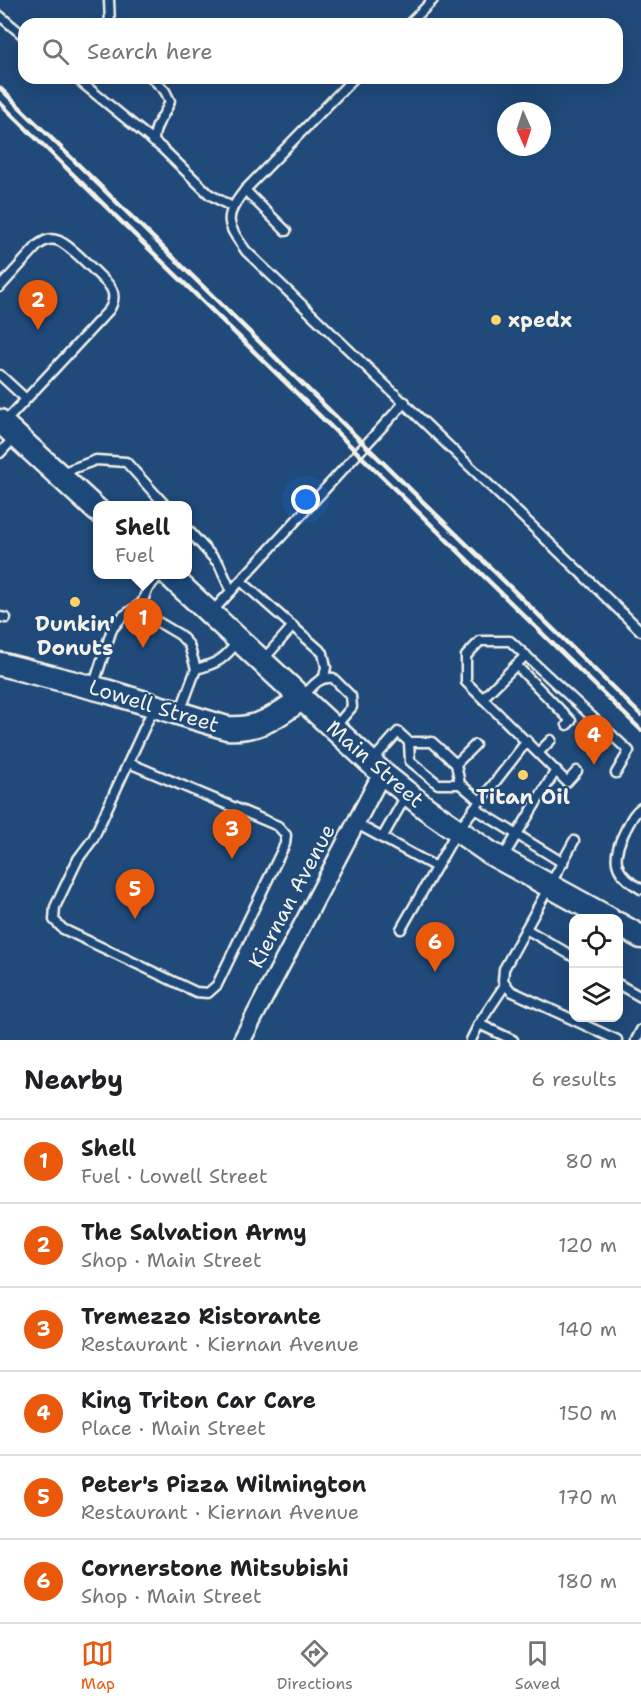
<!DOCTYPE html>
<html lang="en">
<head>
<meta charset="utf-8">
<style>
  :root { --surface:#fff; --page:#f2f2f2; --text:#202124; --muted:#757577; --line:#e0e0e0; --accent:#ea580c }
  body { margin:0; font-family:"Shantell Sans",sans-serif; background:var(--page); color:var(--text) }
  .controls { position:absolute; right:18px; bottom:18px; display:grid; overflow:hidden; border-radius:12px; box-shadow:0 6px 24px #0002 }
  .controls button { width:54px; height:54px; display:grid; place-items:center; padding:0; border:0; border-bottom:2px solid var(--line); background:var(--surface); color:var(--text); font:30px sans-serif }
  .compass { position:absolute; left:497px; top:102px; width:54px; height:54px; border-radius:50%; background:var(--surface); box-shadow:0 6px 24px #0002; rotate:177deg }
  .you { position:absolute; left:306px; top:500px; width:21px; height:21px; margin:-15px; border:4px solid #fff; border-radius:50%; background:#1a73e8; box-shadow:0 0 0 9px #1a73e833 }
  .badge { display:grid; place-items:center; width:39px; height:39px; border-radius:50%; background:var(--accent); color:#fff; font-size:20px; font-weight:700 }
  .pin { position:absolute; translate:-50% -50px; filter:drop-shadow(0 2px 3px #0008) }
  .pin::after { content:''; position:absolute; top:32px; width:21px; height:18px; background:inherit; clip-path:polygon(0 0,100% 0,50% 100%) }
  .popup { position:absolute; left:93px; top:501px; width:99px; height:78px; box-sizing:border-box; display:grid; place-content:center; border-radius:12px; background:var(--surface); filter:drop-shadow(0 2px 4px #0005); font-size:20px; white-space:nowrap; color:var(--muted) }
  .popup b { font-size:22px; color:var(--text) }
  .popup::after { content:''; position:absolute; left:50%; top:100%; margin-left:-12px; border:12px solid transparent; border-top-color:var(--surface) }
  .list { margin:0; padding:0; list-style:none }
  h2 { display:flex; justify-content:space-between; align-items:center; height:78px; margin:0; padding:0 24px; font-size:26px }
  h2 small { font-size:20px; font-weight:400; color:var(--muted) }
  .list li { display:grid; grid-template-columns:39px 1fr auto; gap:18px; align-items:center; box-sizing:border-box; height:84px; padding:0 24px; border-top:2px solid var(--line) }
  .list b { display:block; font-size:22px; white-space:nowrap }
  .list p { margin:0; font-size:20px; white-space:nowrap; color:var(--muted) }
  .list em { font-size:20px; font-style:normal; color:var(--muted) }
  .icon { flex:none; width:33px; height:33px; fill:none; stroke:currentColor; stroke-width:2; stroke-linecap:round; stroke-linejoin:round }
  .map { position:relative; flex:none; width:641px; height:1040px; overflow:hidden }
  .search { position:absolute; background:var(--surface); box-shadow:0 6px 24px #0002; left:18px; right:18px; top:18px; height:66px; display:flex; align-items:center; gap:15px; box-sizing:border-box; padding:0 21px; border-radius:18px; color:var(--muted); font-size:22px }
  .sheet { height:582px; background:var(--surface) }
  nav { display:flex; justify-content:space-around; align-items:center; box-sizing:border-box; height:84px; border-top:2px solid var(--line); background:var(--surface); font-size:16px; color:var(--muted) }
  nav a { display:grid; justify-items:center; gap:3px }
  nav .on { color:var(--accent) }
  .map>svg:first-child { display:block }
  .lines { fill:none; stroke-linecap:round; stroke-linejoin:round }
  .lane-casing { stroke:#f4f1e8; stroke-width:13 }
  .street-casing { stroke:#f4f1e8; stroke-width:21 }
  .secondary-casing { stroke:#f4f1e8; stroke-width:27 }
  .lane { stroke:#1f4a7a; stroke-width:8 }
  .street { stroke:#1f4a7a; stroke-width:16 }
  .secondary { stroke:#1f4a7a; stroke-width:22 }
  .rail { stroke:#f4f1e8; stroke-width:4.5 }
  .poi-dot { fill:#ffd166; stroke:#1f4a7a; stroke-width:2 }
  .labels { text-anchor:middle; stroke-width:4.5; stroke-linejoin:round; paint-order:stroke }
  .poi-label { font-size:21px; font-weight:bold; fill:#f4f1e8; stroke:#1f4a7a }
  .street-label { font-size:21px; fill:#f4f1e8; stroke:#1f4a7a }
</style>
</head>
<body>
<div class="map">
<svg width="641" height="1040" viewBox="0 0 641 1040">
  <rect width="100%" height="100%" fill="#1f4a7a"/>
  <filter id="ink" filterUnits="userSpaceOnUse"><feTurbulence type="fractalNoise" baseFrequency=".0167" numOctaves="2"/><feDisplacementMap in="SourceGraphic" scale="12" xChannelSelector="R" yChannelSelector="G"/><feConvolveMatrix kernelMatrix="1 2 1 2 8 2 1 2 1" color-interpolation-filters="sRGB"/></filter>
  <g filter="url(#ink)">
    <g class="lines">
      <g class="lane-casing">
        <g id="lane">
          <polyline points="109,0 110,24"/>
          <polyline points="0,16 24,36"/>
          <polyline points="409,24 433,0"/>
          <polyline points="76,78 163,149 209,194 232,207"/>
          <path d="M152,78L165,91L170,101C165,116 153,125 154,142"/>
          <path d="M354,78L245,190C223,218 226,223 246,251L641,631"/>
          <polyline points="245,190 286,231"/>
          <path d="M0,287L38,245C44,241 49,238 56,240C68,242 97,274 108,284C115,292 115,301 109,310L3,424"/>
          <polyline points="0,375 26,399"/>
          <polyline points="0,453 16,436"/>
          <polyline points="61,473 96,460 126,462 166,506"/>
          <polyline points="188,530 219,564 231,591"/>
          <polyline points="160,574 147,590 142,603 148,616 180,635 189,645 196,669 180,712"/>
          <polyline points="241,581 323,653 326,667 324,677"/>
          <polyline points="211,613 405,402"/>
          <polyline points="0,617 6,618"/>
          <polyline points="263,660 293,626"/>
          <polyline points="516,665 571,721 567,725"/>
          <path d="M196,669C219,663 224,659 239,640"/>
          <polyline points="93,687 112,629 123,616 142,603"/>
          <path d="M302,698C311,688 318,676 333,678L351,696L352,707L334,728"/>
          <polyline points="483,698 526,655"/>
          <polyline points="539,752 551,740"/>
          <polyline points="596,752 612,735"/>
          <polyline points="372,761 398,732 409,742"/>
          <polyline points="129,763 278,826 286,835 285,844 217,985 208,993 196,992 63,929 54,920 55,907 78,859 93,839 154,707"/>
          <polyline points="456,764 475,745"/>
          <polyline points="577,771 567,782 466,682 466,656 480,641 510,641 629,751 616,773"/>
          <polyline points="460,784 438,784 410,761 409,742 432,742 456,764 460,784 480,801"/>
          <polyline points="474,808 563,863"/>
          <path d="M641,808C633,813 630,822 625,831C611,858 613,873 641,889"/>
          <polyline points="355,823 436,867"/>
          <polyline points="382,838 407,794"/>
          <polyline points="574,841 504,969 503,981 511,991 617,1040"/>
          <polyline points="502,859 556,770"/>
          <polyline points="401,929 457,831 527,741"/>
          <polyline points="526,929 574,957"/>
          <polyline points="618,984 641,997"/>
          <polyline points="479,1024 505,985"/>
          <polyline points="471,1040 479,1024 513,1040"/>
          <polyline points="636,1040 641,1030"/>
        </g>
      </g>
      <g class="street-casing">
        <polyline id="street" points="242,1040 382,773"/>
      </g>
      <g class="secondary-casing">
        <g id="secondary">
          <polyline points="0,421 98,511"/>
          <polyline points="168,574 382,773 427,809 490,853 608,918"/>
          <path d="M0,664L106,691L227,728C260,730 275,717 301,699"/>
          <polyline points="618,924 641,937"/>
        </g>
      </g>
      <use href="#lane" class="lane"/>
      <use href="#street" class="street"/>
      <use href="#secondary" class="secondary"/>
      <g class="rail">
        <polyline points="0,88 641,715"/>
        <polyline points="0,103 641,730"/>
      </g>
    </g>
  </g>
  <g class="poi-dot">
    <circle cx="496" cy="320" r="6"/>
    <circle cx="75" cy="602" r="6"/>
    <circle cx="523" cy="775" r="6"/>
  </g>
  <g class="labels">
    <g class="poi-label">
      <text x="508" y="327" text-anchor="start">xpedx</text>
      <text x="75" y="631">Dunkin'<tspan x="75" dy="24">Donuts</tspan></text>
      <text x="523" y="804">Titan Oil</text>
    </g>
    <g class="street-label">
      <text transform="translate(154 706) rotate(17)" y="7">Lowell Street</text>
      <text transform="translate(375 764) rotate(41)" y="7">Main Street</text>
      <text transform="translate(292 896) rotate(-62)" y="7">Kiernan Avenue</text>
    </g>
  </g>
</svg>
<div class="controls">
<button><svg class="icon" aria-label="locate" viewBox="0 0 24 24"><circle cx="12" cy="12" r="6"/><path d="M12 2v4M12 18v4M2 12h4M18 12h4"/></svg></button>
<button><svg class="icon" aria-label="layers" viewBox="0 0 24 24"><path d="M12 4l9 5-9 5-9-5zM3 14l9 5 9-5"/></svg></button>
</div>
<svg class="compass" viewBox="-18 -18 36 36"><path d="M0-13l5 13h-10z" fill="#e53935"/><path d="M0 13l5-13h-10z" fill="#757577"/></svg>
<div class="you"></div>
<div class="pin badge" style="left:143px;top:648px">1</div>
<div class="popup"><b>Shell</b>Fuel</div>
<div class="pin badge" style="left:38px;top:330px">2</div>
<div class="pin badge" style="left:232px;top:859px">3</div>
<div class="pin badge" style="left:594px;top:765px">4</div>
<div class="pin badge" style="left:135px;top:919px">5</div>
<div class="pin badge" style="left:435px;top:972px">6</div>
<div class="search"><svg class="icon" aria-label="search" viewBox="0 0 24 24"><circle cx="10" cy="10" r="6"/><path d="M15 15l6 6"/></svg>Search here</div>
</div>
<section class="sheet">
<h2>Nearby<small>6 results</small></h2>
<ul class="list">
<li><span class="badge">1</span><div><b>Shell</b><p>Fuel · Lowell Street</p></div><em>80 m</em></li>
<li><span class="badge">2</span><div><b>The Salvation Army</b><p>Shop · Main Street</p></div><em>120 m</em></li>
<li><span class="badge">3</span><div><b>Tremezzo Ristorante</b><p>Restaurant · Kiernan Avenue</p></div><em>140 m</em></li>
<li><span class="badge">4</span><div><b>King Triton Car Care</b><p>Place · Main Street</p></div><em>150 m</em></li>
<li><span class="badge">5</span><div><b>Peter's Pizza Wilmington</b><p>Restaurant · Kiernan Avenue</p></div><em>170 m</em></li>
<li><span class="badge">6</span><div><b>Cornerstone Mitsubishi</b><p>Shop · Main Street</p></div><em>180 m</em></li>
</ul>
</section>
<nav>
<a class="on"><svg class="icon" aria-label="map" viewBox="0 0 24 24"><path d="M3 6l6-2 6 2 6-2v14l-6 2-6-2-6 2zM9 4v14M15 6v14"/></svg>Map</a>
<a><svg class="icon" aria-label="directions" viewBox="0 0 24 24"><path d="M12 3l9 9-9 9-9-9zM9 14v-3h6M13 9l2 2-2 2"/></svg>Directions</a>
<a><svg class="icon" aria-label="saved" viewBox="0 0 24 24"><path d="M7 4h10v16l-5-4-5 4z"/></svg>Saved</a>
</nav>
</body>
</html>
